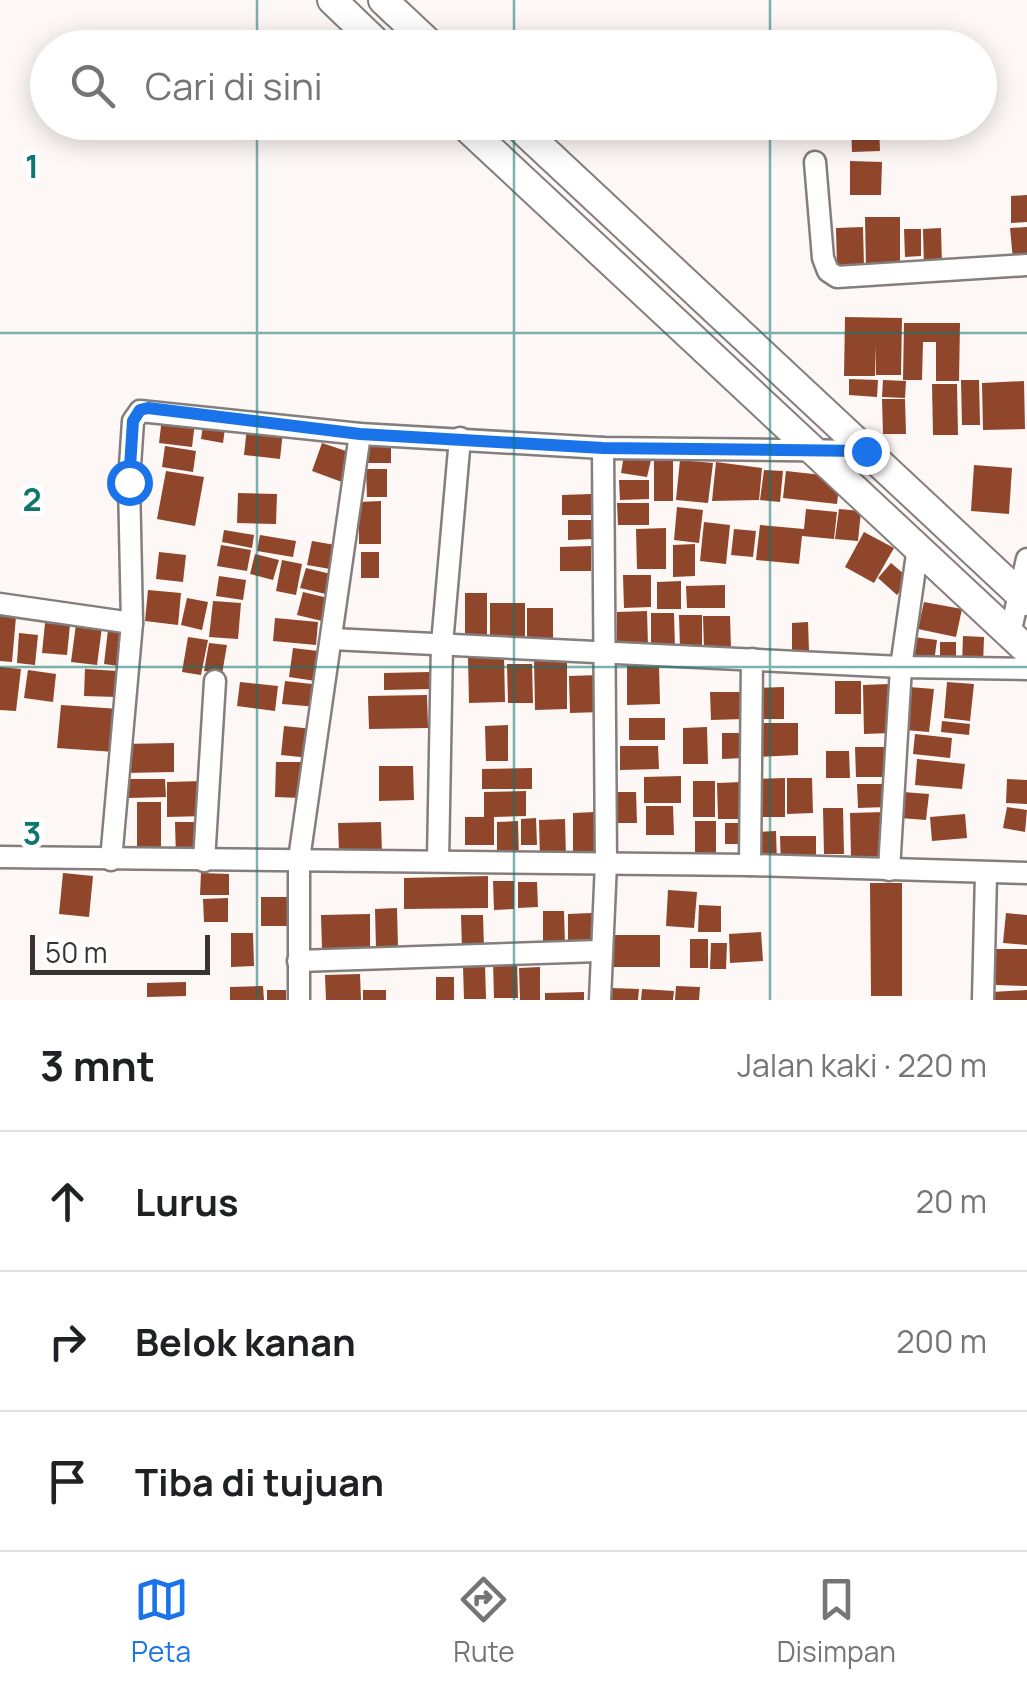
<!DOCTYPE html>
<html lang="id">
<head>
<meta charset="utf-8">
<style>
  :root { --surface:#fff; --page:#f6f6f6; --text:#202124; --muted:#757577; --line:#e0e0e0; --accent:#1a73e8 }
  body { margin:0; font-family:Manrope,sans-serif; background:var(--page); color:var(--text) }
  .scale { position:absolute; left:30px; bottom:25px; width:180px; box-sizing:border-box; padding-left:10px; border:5px solid #363333; border-top:0; font-size:28px; line-height:35px; white-space:nowrap; color:#363333; -webkit-text-stroke:8px #fff; paint-order:stroke }
  .stop { position:absolute; width:30px; height:30px; margin:-22px; border:8px solid #1a73e8; border-radius:50%; background:#fff }
  .stop.end { background:#1a73e8; border-color:#fff; box-shadow:0 2px 10px #0008 }
  .list { margin:0; padding:0; list-style:none }
  h2 { display:flex; justify-content:space-between; align-items:center; height:130px; margin:0; padding:0 40px; font-size:42px }
  h2 small { font-size:32px; font-weight:400; color:var(--muted) }
  .list li { display:grid; grid-template-columns:65px 1fr auto; gap:30px; align-items:center; box-sizing:border-box; height:140px; padding:0 40px; border-top:2px solid var(--line) }
  .list b { display:block; font-size:38px; white-space:nowrap }
  .list em { font-size:32px; font-style:normal; color:var(--muted) }
  .icon { flex:none; width:55px; height:55px; fill:none; stroke:currentColor; stroke-width:2; stroke-linecap:round; stroke-linejoin:round }
  .map { position:relative; flex:none; width:1027px; height:1000px; overflow:hidden }
  .search { position:absolute; background:var(--surface); box-shadow:0 5px 25px #0003; left:30px; right:30px; top:30px; height:110px; display:flex; align-items:center; gap:25px; box-sizing:border-box; padding:0 35px; border-radius:55px; color:var(--muted); font-size:38px }
  .sheet { height:550px; background:var(--surface) }
  nav { display:flex; justify-content:space-around; align-items:center; box-sizing:border-box; height:140px; border-top:2px solid var(--line); background:var(--surface); font-size:28px; color:var(--muted) }
  nav a { display:grid; justify-items:center; gap:5px }
  nav .on { color:var(--accent) }
  .map>svg:first-child { display:block }
  .building { fill:#8f462b }
  .lines { fill:none; stroke-linecap:round; stroke-linejoin:round }
  .street-casing { stroke:#847e7c; stroke-width:25 }
  .secondary-casing { stroke:#847e7c; stroke-width:32 }
  .street { stroke:#fff; stroke-width:20 }
  .secondary { stroke:#fff; stroke-width:28 }
  .route { stroke:#1a73e8; stroke-width:12 }
  .grid { fill:none; stroke:#0f766e; stroke-width:2.5; stroke-opacity:0.55 }
  .grid-label { font-size:32px; text-anchor:middle; font-weight:bold; fill:#0f766e; stroke:#fff; stroke-width:10; stroke-linejoin:round; paint-order:stroke }
</style>
</head>
<body>
<div class="map">
<svg width="1027" height="1000" viewBox="0 0 1027 1000">
  <rect width="100%" height="100%" fill="#fdf7f5"/>
  <g class="building">
    <polygon points="879,125 880,151 852,152 851,127"/>
    <polygon points="850,161 882,162 881,195 850,195"/>
    <polygon points="1027,195 1027,222 1011,223 1011,196"/>
    <polygon points="865,217 900,217 900,267 866,268"/>
    <polygon points="863,227 864,267 837,267 836,228"/>
    <polygon points="1027,227 1027,259 1013,260 1010,228"/>
    <polygon points="941,228 942,265 924,266 923,229"/>
    <polygon points="904,229 921,229 921,256 905,257"/>
    <polygon points="845,317 902,318 901,375 876,375 875,345 875,376 844,376"/>
    <polygon points="904,323 960,323 959,381 936,381 936,342 923,342 922,380 903,380"/>
    <polygon points="849,379 878,380 877,397 849,395"/>
    <polygon points="883,380 906,381 905,398 882,397"/>
    <polygon points="961,380 979,380 980,425 962,425"/>
    <polygon points="1024,381 1025,429 983,430 982,383"/>
    <polygon points="932,384 957,384 958,435 933,435"/>
    <polygon points="882,399 905,399 906,434 883,434"/>
    <polygon points="162,418 195,422 192,447 159,443"/>
    <polygon points="204,418 226,421 223,443 201,439"/>
    <polygon points="247,427 283,431 280,459 244,455"/>
    <rect x="367" y="442" width="24" height="21"/>
    <polygon points="322,443 352,453 342,482 312,471"/>
    <polygon points="165,446 196,451 193,472 162,467"/>
    <polygon points="624,455 651,460 647,477 621,473"/>
    <polygon points="680,460 713,463 708,503 676,500"/>
    <rect x="654" y="461" width="19" height="40"/>
    <polygon points="716,462 762,468 759,500 712,501"/>
    <polygon points="974,465 1012,468 1009,514 971,511"/>
    <polygon points="366,469 387,469 387,497 367,497"/>
    <polygon points="764,470 783,471 780,502 760,500"/>
    <polygon points="166,471 204,477 195,526 157,519"/>
    <polygon points="786,471 840,477 837,504 783,498"/>
    <polygon points="619,480 649,480 649,499 620,500"/>
    <polygon points="238,493 277,494 276,524 237,523"/>
    <polygon points="591,494 591,515 562,515 562,495"/>
    <polygon points="381,501 381,544 359,544 359,502"/>
    <polygon points="617,503 649,503 649,525 618,525"/>
    <polygon points="677,507 703,510 699,543 674,540"/>
    <polygon points="806,509 837,512 834,539 802,536 799,564 756,560 760,525 804,529"/>
    <polygon points="839,509 861,511 858,541 835,539"/>
    <polygon points="568,520 593,520 593,539 568,540"/>
    <polygon points="704,522 730,525 726,564 700,561"/>
    <polygon points="666,528 666,569 637,569 636,529"/>
    <polygon points="734,529 756,531 753,557 731,555"/>
    <polygon points="224,530 254,535 252,548 222,542"/>
    <polygon points="864,532 894,548 874,583 845,567"/>
    <polygon points="260,535 296,541 293,557 257,551"/>
    <polygon points="312,541 341,546 336,570 307,565"/>
    <polygon points="695,544 695,576 673,577 673,545"/>
    <polygon points="221,545 251,550 247,571 217,566"/>
    <polygon points="591,546 591,571 560,571 560,547"/>
    <polygon points="159,552 186,555 183,582 156,579"/>
    <rect x="361" y="552" width="18" height="26"/>
    <polygon points="255,554 279,560 273,580 250,574"/>
    <polygon points="282,560 302,564 296,595 276,591"/>
    <polygon points="891,563 910,579 897,595 878,578"/>
    <polygon points="306,568 335,575 330,595 300,588"/>
    <polygon points="623,575 651,575 651,607 624,608"/>
    <polygon points="219,576 246,580 243,600 216,596"/>
    <polygon points="681,581 681,609 657,609 657,582"/>
    <polygon points="725,585 725,608 687,608 686,586"/>
    <polygon points="148,590 181,593 178,625 145,621"/>
    <polygon points="303,592 328,598 322,621 297,615"/>
    <rect x="465" y="593" width="22" height="42"/>
    <polygon points="187,598 208,602 202,630 181,625"/>
    <polygon points="213,601 241,603 238,639 209,637"/>
    <polygon points="924,602 962,609 956,637 918,629"/>
    <polygon points="490,603 525,603 525,644 490,645"/>
    <rect x="527" y="608" width="26" height="36"/>
    <polygon points="647,611 648,646 617,647 617,612"/>
    <polygon points="651,613 674,613 675,648 651,649"/>
    <polygon points="679,615 702,615 702,648 680,648"/>
    <polygon points="0,616 16,617 12,662 0,661"/>
    <polygon points="703,616 730,616 731,649 704,649"/>
    <polygon points="275,618 318,622 316,645 273,641"/>
    <polygon points="808,622 809,651 792,652 792,623"/>
    <polygon points="45,623 70,625 67,655 42,653"/>
    <polygon points="76,624 102,627 97,665 71,662"/>
    <polygon points="108,630 131,633 127,667 104,664"/>
    <polygon points="19,633 38,635 35,665 17,663"/>
    <polygon points="963,636 984,637 983,666 962,665"/>
    <polygon points="188,637 208,640 201,675 182,672"/>
    <polygon points="914,637 937,640 934,662 911,659"/>
    <rect x="940" y="642" width="16" height="22"/>
    <polygon points="209,643 227,645 222,674 204,671"/>
    <polygon points="293,648 326,652 322,682 289,677"/>
    <polygon points="504,656 505,702 469,703 468,657"/>
    <polygon points="534,657 567,657 567,709 535,710"/>
    <polygon points="507,664 532,664 533,703 508,703"/>
    <polygon points="627,666 659,666 660,704 627,705"/>
    <polygon points="0,667 21,669 16,711 0,710"/>
    <polygon points="85,669 118,671 117,697 84,696"/>
    <polygon points="28,670 56,674 53,702 24,698"/>
    <polygon points="430,672 430,689 384,690 384,673"/>
    <polygon points="600,675 601,712 570,713 569,676"/>
    <polygon points="285,681 321,685 318,707 282,704"/>
    <rect x="835" y="681" width="26" height="33"/>
    <polygon points="240,682 278,686 275,711 237,706"/>
    <polygon points="947,682 974,684 970,721 944,718"/>
    <polygon points="889,684 890,733 864,734 863,685"/>
    <polygon points="784,687 784,719 758,719 758,688"/>
    <polygon points="909,687 934,689 929,732 905,730"/>
    <polygon points="710,692 742,692 743,719 711,720"/>
    <polygon points="427,695 428,728 369,729 368,696"/>
    <polygon points="61,705 119,709 115,752 57,748"/>
    <rect x="629" y="718" width="36" height="22"/>
    <polygon points="942,721 970,724 969,735 941,732"/>
    <polygon points="756,723 798,723 798,755 757,757"/>
    <polygon points="508,725 508,761 486,761 485,726"/>
    <polygon points="284,726 313,729 310,758 281,755"/>
    <polygon points="707,727 708,764 683,764 683,728"/>
    <polygon points="722,733 743,733 744,758 722,759"/>
    <polygon points="915,734 952,738 950,758 913,754"/>
    <polygon points="174,743 174,772 124,773 123,744"/>
    <polygon points="620,746 658,746 659,769 620,770"/>
    <polygon points="855,747 889,747 890,777 856,777"/>
    <polygon points="826,751 849,751 850,778 826,778"/>
    <polygon points="917,759 965,764 962,789 915,785"/>
    <polygon points="276,762 301,762 301,798 275,797"/>
    <polygon points="379,766 413,766 414,800 379,801"/>
    <polygon points="532,768 532,789 482,789 482,769"/>
    <polygon points="681,776 681,803 644,803 644,777"/>
    <polygon points="785,778 785,817 757,817 757,779"/>
    <polygon points="787,778 812,778 813,813 787,814"/>
    <polygon points="129,779 165,779 166,797 129,798"/>
    <polygon points="1007,779 1027,780 1027,804 1006,803"/>
    <polygon points="204,781 205,816 167,817 167,782"/>
    <rect x="693" y="781" width="22" height="36"/>
    <polygon points="742,782 743,819 718,819 717,783"/>
    <polygon points="857,784 887,784 887,807 858,808"/>
    <polygon points="526,791 526,816 494,817 494,845 465,845 465,817 484,817 484,792"/>
    <polygon points="611,792 636,792 637,823 611,823"/>
    <polygon points="903,792 929,794 926,820 900,818"/>
    <rect x="137" y="802" width="24" height="45"/>
    <polygon points="646,806 673,806 674,835 646,835"/>
    <polygon points="1007,807 1027,810 1025,832 1003,828"/>
    <polygon points="823,808 843,808 844,854 824,854"/>
    <polygon points="595,812 595,854 573,855 573,813"/>
    <polygon points="886,812 886,856 851,857 850,813"/>
    <polygon points="965,814 967,838 932,841 930,817"/>
    <polygon points="536,818 537,845 521,845 521,819"/>
    <polygon points="565,819 566,858 540,859 539,820"/>
    <polygon points="518,821 519,859 497,859 497,822"/>
    <rect x="695" y="821" width="21" height="32"/>
    <polygon points="175,822 199,822 199,859 176,859"/>
    <polygon points="381,822 382,853 339,853 338,823"/>
    <polygon points="725,823 740,823 741,844 725,844"/>
    <polygon points="776,831 777,864 756,864 756,832"/>
    <polygon points="780,836 816,836 816,865 781,866"/>
    <polygon points="63,873 93,876 89,917 59,914"/>
    <polygon points="201,873 229,874 229,895 200,895"/>
    <polygon points="488,876 488,908 404,909 404,878"/>
    <polygon points="493,881 514,881 514,909 494,910"/>
    <polygon points="518,882 537,882 538,907 518,908"/>
    <polygon points="870,883 902,883 902,996 871,996"/>
    <polygon points="668,890 697,892 694,928 666,926"/>
    <polygon points="261,897 290,897 291,926 261,926"/>
    <polygon points="228,898 228,922 204,922 203,899"/>
    <polygon points="699,905 721,906 721,932 698,932"/>
    <polygon points="397,908 398,948 376,948 375,909"/>
    <polygon points="543,911 564,911 565,946 543,946"/>
    <polygon points="592,913 592,945 568,945 568,914"/>
    <polygon points="1006,913 1027,915 1027,945 1003,943"/>
    <polygon points="370,914 370,947 322,949 321,915"/>
    <polygon points="461,915 483,915 484,950 462,950"/>
    <polygon points="761,932 763,961 730,963 729,934"/>
    <polygon points="231,933 253,933 254,966 231,967"/>
    <rect x="613" y="935" width="47" height="32"/>
    <rect x="690" y="939" width="18" height="29"/>
    <polygon points="711,943 727,943 726,969 710,969"/>
    <polygon points="996,949 1027,949 1027,986 996,985"/>
    <polygon points="493,960 517,960 518,998 494,998"/>
    <polygon points="485,965 486,999 464,999 463,966"/>
    <polygon points="540,967 540,1000 520,1000 519,968"/>
    <polygon points="360,974 361,1000 326,1000 325,975"/>
    <rect x="436" y="977" width="18" height="23"/>
    <polygon points="186,982 186,996 147,997 147,983"/>
    <polygon points="263,986 264,1000 230,1000 230,987"/>
    <polygon points="676,986 700,987 699,1000 675,1000"/>
    <polygon points="611,988 639,989 638,1000 611,1000"/>
    <polygon points="642,989 674,991 673,1000 641,1000"/>
    <rect x="267" y="990" width="19" height="10"/>
    <rect x="363" y="990" width="23" height="10"/>
    <polygon points="1027,990 1027,1000 992,1000 992,992"/>
    <polygon points="584,992 584,1000 545,1000 545,993"/>
  </g>
  <g class="lines">
    <g class="street-casing">
      <g id="street">
        <polyline points="815,162 823,258 828,271 837,277 1027,265"/>
        <polyline points="0,604 132,623"/>
        <polyline points="1010,634 1027,559"/>
        <polyline points="332,639 901,667 1027,669"/>
        <polyline points="0,857 750,865 1027,873"/>
        <polyline points="111,860 132,623 129,481 133,421 140,411 360,434 603,448 866,451"/>
        <polyline points="204,861 215,681"/>
        <polyline points="438,861 442,644 460,438"/>
        <polyline points="750,865 752,659"/>
        <polyline points="889,870 901,667 918,547"/>
        <polyline points="298,961 599,951"/>
        <polyline points="299,1000 299,859 360,434"/>
        <polyline points="600,1000 606,863 603,448"/>
        <polyline points="983,1000 986,874"/>
      </g>
    </g>
    <g class="secondary-casing">
      <g id="secondary">
        <polyline points="332,0 382,48"/>
        <polyline points="383,0 434,48"/>
        <polyline points="461,122 1027,650"/>
        <polyline points="514,122 1027,601"/>
      </g>
    </g>
    <use href="#street" class="street"/>
    <use href="#secondary" class="secondary"/>
  </g>
  <g class="lines">
    <polyline class="route" points="129,482 133,421 140,410 148,408 360,434 603,448 866,451"/>
  </g>
  <path class="grid" d="M257,0V48M514,0V48M770,0V48M257,122V1000M514,122V1000M770,122V1000M0,333H1027M0,667H1027"/>
  <g class="grid-label">
    <text x="32" y="178">1</text>
    <text x="32" y="511">2</text>
    <text x="32" y="845">3</text>
  </g>
</svg>
<div class="scale">50 m</div>
<div class="stop" style="left:129px;top:482px"></div>
<div class="stop end" style="left:866px;top:451px"></div>
<div class="search"><svg class="icon" aria-label="search" viewBox="0 0 24 24"><circle cx="10" cy="10" r="6"/><path d="M15 15l6 6"/></svg>Cari di sini</div>
</div>
<section class="sheet">
<h2>3 mnt<small>Jalan kaki · 220 m</small></h2>
<ul class="list">
<li><svg class="icon" aria-label="ahead" viewBox="0 0 24 24"><path d="M12 20V5M6 11l6-6 6 6"/></svg><div><b>Lurus</b></div><em>20 m</em></li>
<li><svg class="icon" aria-label="right" viewBox="0 0 24 24"><path d="M7 20v-9h11M14 6l5 5-5 5"/></svg><div><b>Belok kanan</b></div><em>200 m</em></li>
<li><svg class="icon" aria-label="arrive" viewBox="0 0 24 24"><path d="M6 21V4h12l-3 4 3 4H6"/></svg><div><b>Tiba di tujuan</b></div></li>
</ul>
</section>
<nav>
<a class="on"><svg class="icon" aria-label="map" viewBox="0 0 24 24"><path d="M3 6l6-2 6 2 6-2v14l-6 2-6-2-6 2zM9 4v14M15 6v14"/></svg>Peta</a>
<a><svg class="icon" aria-label="directions" viewBox="0 0 24 24"><path d="M12 3l9 9-9 9-9-9zM9 14v-3h6M13 9l2 2-2 2"/></svg>Rute</a>
<a><svg class="icon" aria-label="saved" viewBox="0 0 24 24"><path d="M7 4h10v16l-5-4-5 4z"/></svg>Disimpan</a>
</nav>
</body>
</html>
